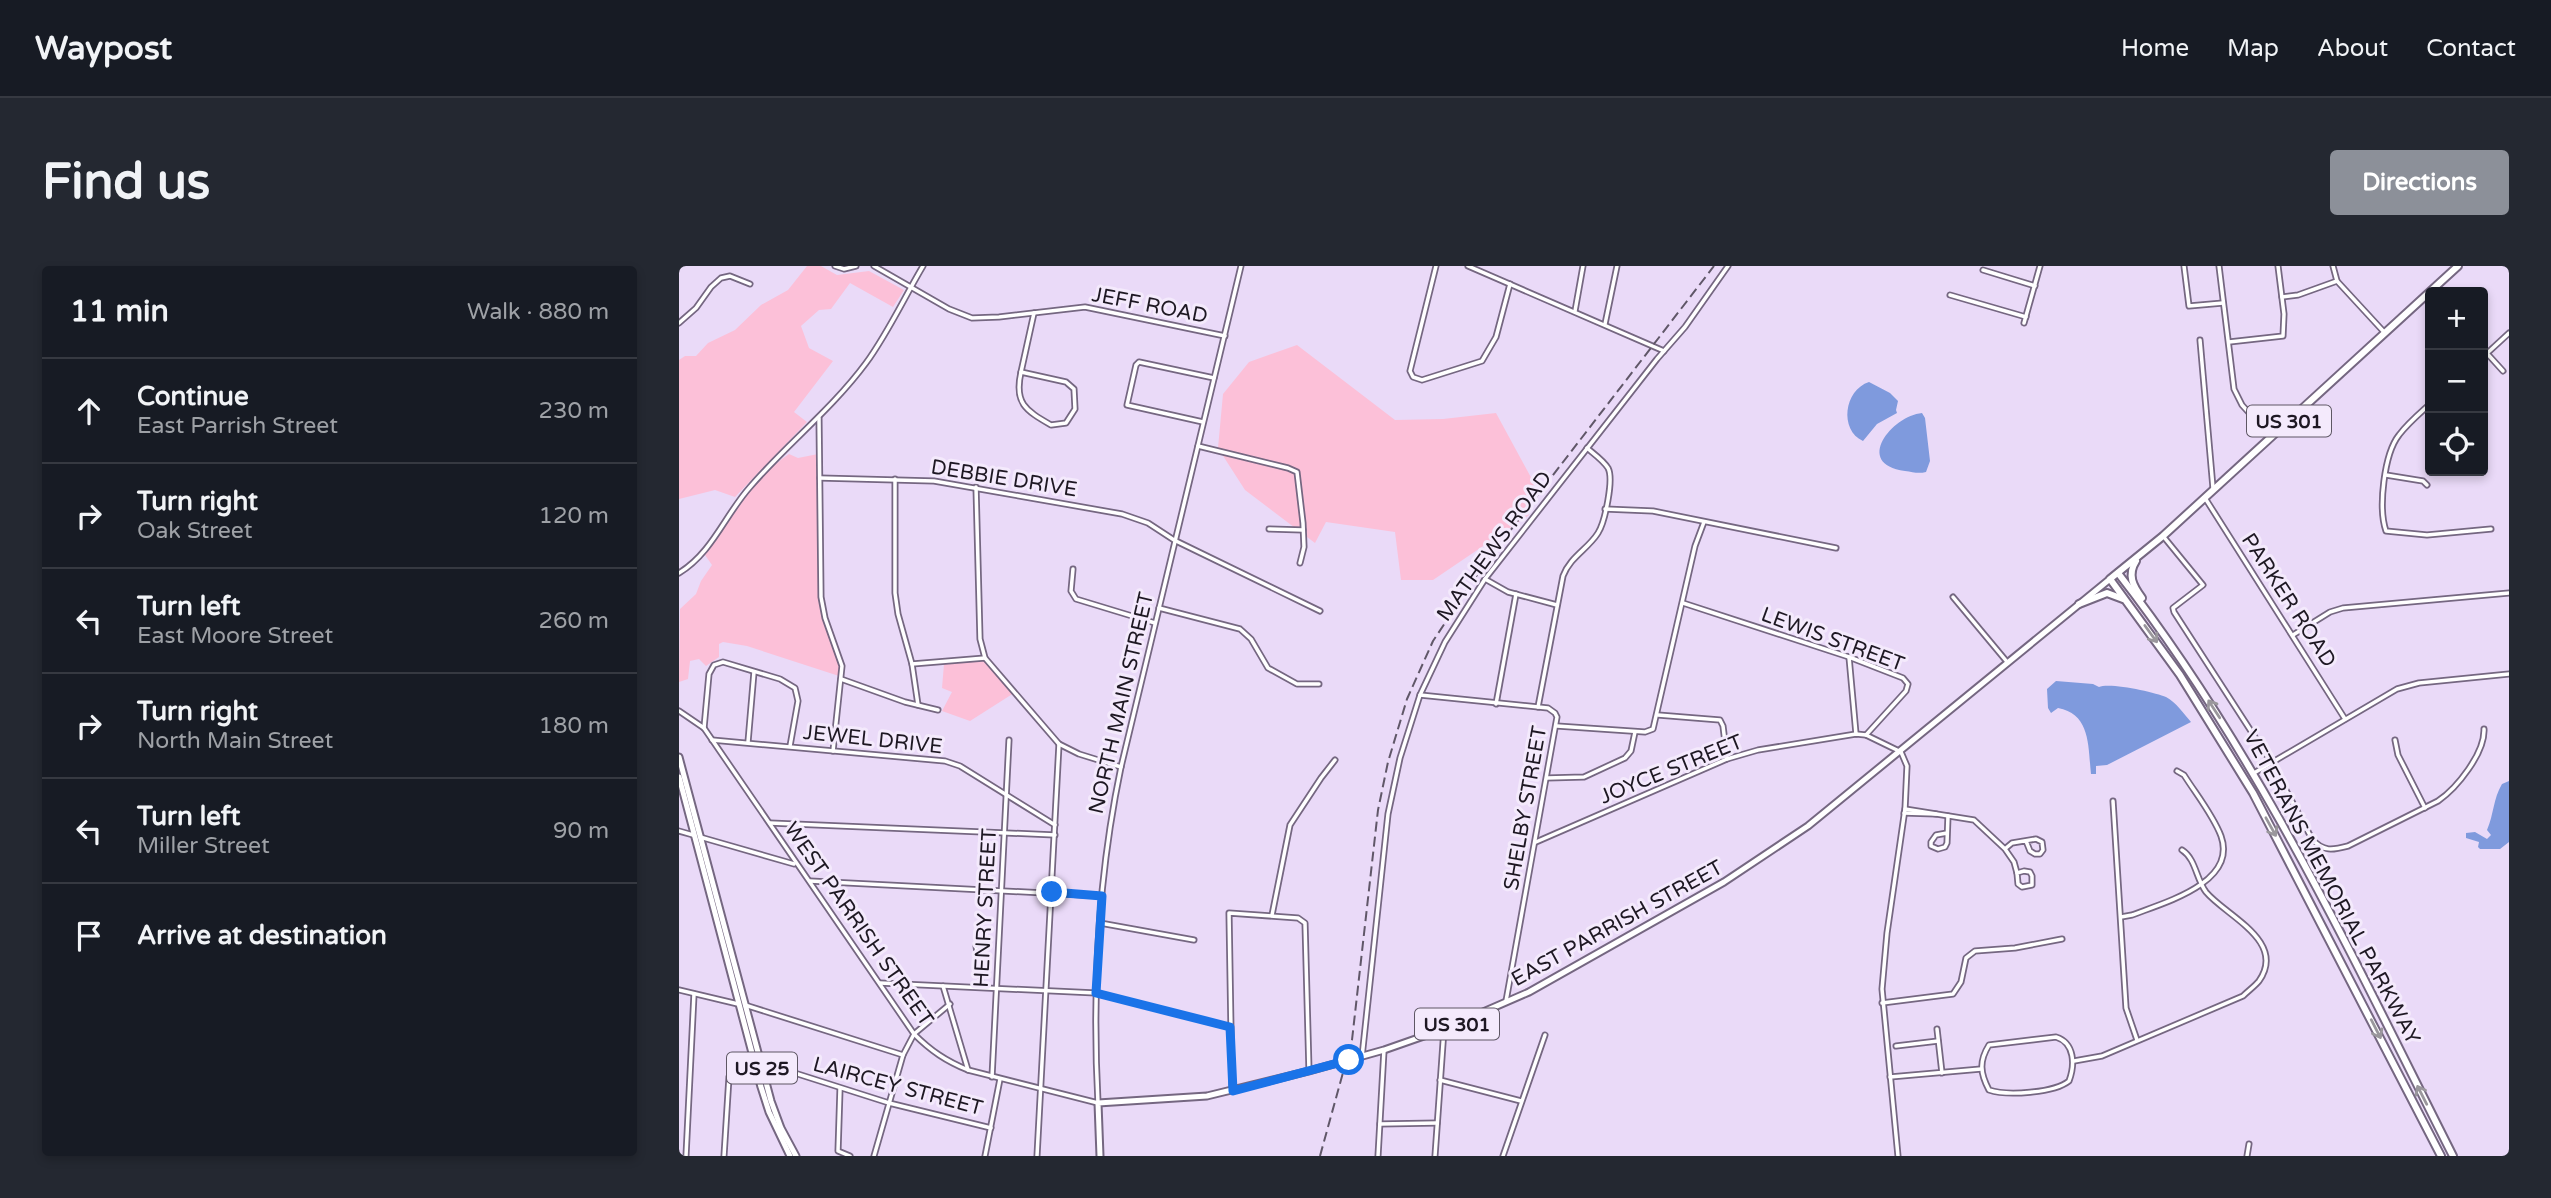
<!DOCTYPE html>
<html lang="en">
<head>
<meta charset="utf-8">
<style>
  :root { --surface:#171b24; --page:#242831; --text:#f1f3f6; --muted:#9ea1a6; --line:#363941; --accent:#8c9099 }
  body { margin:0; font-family:"Varela Round",sans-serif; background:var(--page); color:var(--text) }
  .controls { position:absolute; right:21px; top:21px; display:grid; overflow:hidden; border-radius:7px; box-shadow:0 4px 10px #0003 }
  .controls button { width:63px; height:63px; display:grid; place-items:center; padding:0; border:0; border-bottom:2px solid var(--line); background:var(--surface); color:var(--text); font:35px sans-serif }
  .stop { position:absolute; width:21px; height:21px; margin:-16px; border:5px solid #1a73e8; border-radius:50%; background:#fff }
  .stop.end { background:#1a73e8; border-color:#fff; box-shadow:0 2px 7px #0008 }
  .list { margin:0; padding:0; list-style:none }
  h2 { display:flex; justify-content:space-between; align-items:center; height:91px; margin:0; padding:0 28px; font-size:30px }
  h2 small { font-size:23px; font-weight:400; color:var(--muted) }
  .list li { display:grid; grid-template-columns:46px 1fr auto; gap:21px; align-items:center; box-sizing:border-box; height:105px; padding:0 28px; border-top:2px solid var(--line) }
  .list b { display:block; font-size:26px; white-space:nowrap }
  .list p { margin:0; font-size:23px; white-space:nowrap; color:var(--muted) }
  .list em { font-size:23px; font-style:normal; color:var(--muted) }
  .icon { flex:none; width:38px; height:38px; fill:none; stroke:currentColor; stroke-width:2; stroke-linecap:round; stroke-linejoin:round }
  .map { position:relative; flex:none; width:1830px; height:890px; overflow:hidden; border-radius:7px }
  header { display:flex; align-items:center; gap:42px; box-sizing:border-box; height:98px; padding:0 35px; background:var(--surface); border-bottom:2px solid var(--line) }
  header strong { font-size:33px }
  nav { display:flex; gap:38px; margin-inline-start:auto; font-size:24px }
  .intro { display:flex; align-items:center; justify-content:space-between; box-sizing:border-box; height:168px; padding:0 42px }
  h1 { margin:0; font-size:49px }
  .button { padding:18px 32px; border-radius:7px; background:var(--accent); color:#fff; font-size:24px; font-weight:700 }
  main { display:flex; gap:42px; padding:0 42px }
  aside { flex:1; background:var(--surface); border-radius:7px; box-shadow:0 4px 10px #0003 }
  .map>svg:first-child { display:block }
  .green { fill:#fcc0d8 }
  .water { fill:#7f9add }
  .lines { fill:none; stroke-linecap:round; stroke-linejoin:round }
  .minor-casing { stroke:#756781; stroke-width:7 }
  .major-casing { stroke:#756781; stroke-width:9 }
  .highway-casing { stroke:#756781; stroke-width:10 }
  .minor { stroke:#fff; stroke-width:3.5 }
  .major { stroke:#fff; stroke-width:5 }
  .highway { stroke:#fff; stroke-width:6 }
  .rail { stroke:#605768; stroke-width:2; stroke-dasharray:10 5; stroke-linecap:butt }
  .oneway { stroke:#9a979c }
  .route { stroke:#1a73e8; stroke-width:9 }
  .labels { text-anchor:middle; stroke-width:6; stroke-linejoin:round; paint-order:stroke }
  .shield { fill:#f4eafc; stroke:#5e5764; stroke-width:2 }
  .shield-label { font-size:19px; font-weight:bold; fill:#1e1823 }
  .street-label { font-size:21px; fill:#1e1823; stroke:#f4eafc }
</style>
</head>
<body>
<header>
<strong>Waypost</strong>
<nav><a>Home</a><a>Map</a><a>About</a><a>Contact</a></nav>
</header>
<div class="intro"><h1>Find us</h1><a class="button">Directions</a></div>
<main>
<aside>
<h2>11 min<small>Walk · 880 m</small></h2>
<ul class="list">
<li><svg class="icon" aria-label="ahead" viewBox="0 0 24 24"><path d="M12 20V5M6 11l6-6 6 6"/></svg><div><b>Continue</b><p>East Parrish Street</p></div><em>230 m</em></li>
<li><svg class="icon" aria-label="right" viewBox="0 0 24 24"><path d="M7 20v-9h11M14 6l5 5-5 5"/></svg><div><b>Turn right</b><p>Oak Street</p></div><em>120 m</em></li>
<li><svg class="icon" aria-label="left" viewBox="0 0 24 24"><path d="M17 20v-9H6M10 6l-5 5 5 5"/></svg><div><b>Turn left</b><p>East Moore Street</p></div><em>260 m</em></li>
<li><svg class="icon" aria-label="right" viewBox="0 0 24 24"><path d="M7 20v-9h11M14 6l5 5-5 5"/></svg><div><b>Turn right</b><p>North Main Street</p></div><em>180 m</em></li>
<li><svg class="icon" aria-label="left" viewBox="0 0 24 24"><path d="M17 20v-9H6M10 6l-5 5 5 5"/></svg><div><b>Turn left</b><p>Miller Street</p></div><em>90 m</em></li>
<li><svg class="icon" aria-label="arrive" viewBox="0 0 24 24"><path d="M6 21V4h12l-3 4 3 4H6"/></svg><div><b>Arrive at destination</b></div></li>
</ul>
</aside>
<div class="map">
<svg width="1830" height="890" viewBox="0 0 1830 890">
  <rect width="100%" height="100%" fill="#eadaf8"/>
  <g class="green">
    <polygon points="128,0 142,0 158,9 190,5 225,24 214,41 171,17 152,43 140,44 122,60 130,82 154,95 115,146 128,156 56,231 36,224 0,233 0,94 6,90 17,90 29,77 56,64 82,39 109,24"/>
    <polygon points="618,79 716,154 764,153 817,147 855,217 850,249 754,314 722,314 716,266 647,256 636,277 566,224 539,182 544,128 570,96"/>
    <path d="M110,188L119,192L139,188L140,335L162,399L160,410L68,380L44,376L40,378V391L27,400L20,393L11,395L9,413L0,416L1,343L17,328L22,315L33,299L26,289C50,256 76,210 110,188Z"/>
    <polygon points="305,393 335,427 291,455 263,445 273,426 263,422 265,398"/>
  </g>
  <g class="water">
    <path d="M1190,116L1211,127L1219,135L1217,144L1218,147L1198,158L1184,175C1160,164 1165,124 1190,116Z"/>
    <path d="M1243,147L1246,152L1251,195L1247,206C1239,208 1234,206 1226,205C1174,198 1213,150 1243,147Z"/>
    <path d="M1377,415L1414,418L1420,421C1430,416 1476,426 1487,431C1497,436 1505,448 1512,456L1428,499L1417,500V508H1412C1409,481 1412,448 1379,442L1372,447L1369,442L1368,423Z"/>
    <path d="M1830,515V576L1821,583H1801L1799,581L1800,576L1787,572V567L1796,566L1808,573L1812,569L1808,564C1815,548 1814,533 1823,518Z"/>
  </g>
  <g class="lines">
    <g class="minor-casing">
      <g id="minor">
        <polyline points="156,0 165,3 177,0"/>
        <polyline points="195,0 270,43 293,52 320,51 406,41 546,70"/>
        <polyline points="757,0 731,105 734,111 743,114 803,95 817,71 831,18"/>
        <polyline points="789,0 985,85"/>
        <polyline points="1505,0 1510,40 1544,37"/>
        <polyline points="1540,0 1555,123 1563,139 1592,171"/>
        <polyline points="1654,0 1658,15 1705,66"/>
        <polyline points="1304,4 1356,20"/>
        <polyline points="1271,29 1347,51"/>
        <polyline points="1603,31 1619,29 1658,15"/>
        <polyline points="896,45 904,0"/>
        <polyline points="0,57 17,42 32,21 42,12 51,10 71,18"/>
        <polyline points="1345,57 1361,0"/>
        <polyline points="926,58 938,0"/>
        <polyline points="1521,74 1534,222"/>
        <polyline points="1550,76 1604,70 1605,48 1599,0"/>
        <polyline points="1804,83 1824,105"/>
        <polyline points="1804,91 1830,67"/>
        <path d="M342,106L387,116L395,123L396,143L387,157L372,159C346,144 335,137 342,106Z"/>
        <polyline points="342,106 355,47"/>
        <path d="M1751,138C1740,148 1729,157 1720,169C1705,188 1699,242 1707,265L1748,269L1812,263"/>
        <polyline points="140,152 142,331 146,352 163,400 154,485"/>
        <polyline points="524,156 448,139 457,99 460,96 535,112"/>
        <polyline points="519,180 609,202 618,206 624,257 625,281 621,297"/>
        <polyline points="1707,209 1744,215 1748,219"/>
        <polyline points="141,212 255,215 443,248 469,257 495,274 641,345"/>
        <polyline points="216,213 216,327 219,348 233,398 239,439"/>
        <polyline points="297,221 301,373 306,392 380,478 400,488 442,501"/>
        <polyline points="1526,232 1666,453"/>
        <polyline points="926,243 974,245 1157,282"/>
        <polyline points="590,263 624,264"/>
        <path d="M1484,270L1524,319L1494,342L1495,346L1592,496L1633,573C1644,586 1654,584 1669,580L1759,535C1778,522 1806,487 1805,463"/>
        <polyline points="394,303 392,325 397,333 476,357"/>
        <path d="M0,307C33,287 46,249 71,221C108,178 153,143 187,97C209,67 225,32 244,0"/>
        <polyline points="806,313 829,326 878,339"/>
        <polyline points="1274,331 1329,397"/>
        <polyline points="1004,337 1170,391 1224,412 1229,418 1227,425 1187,469"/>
        <polyline points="480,342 561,363 572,373 589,402 618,418 640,418"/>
        <polyline points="1614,369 1651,346 1664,342 1830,327"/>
        <polyline points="1170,391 1177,468"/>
        <polyline points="233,398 306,392"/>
        <polyline points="162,413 226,436 259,444"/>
        <polyline points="741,429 869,442 876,447 878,451 827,735"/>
        <polyline points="817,438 837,328"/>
        <path d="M859,441L884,310C891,291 909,283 919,267C926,256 935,213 929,202C924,194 915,188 908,182"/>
        <path d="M0,445L25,462L235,768C252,785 267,795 289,804L419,837C413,724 419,611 442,501L562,0"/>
        <polyline points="979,449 1041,454 1044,460 1048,493"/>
        <polyline points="878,460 966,466 974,463 1016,280 1025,256"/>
        <polyline points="25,462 30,408 35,399 44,396 101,413 116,422 119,435 111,480"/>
        <polyline points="33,474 266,495 281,500 376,559"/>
        <polyline points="1716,474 1719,489 1746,542"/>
        <polyline points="69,476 75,406"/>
        <polyline points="1575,507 1718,423 1740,417 1830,408"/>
        <polyline points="868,512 905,511 946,492 952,485 956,466"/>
        <polyline points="1434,535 1447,742 1458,774"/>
        <polyline points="1226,543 1295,554 1326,583 1335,596 1338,607"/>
        <polyline points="1225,547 1257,548"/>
        <polyline points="91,557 376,569"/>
        <polyline points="0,565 14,569"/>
        <polyline points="1268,567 1257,569 1252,576 1252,580 1259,583 1266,581 1268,577 1269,550"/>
        <polyline points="21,571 115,598"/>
        <polyline points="857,576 1048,493 1079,484 1177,468 1187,469 1222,486 1228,500 1226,543 1208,667 1203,723 1219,890"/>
        <polyline points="1327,582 1333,577 1357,573 1363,576 1364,584 1361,588 1356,588 1351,585 1347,575"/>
        <polygon points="1345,605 1351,606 1353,610 1353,619 1343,621 1339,618 1338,607"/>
        <polyline points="131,615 423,630"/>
        <polyline points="593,649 611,559 642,512 656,494"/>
        <path d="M1442,651L1453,649C1484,637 1559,617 1542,570C1534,549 1517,528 1505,509L1498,505"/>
        <polyline points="421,657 515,674"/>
        <polyline points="297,680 303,721"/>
        <polyline points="201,717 417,727 551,761"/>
        <polyline points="264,720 289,804"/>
        <polyline points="0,724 59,738"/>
        <polyline points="1203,737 1274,728 1282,716 1287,692 1296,685 1336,682 1383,673"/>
        <polyline points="66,739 224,789"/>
        <polyline points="1258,763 1263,807"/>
        <path d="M1377,771C1396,777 1396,799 1390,815C1375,827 1328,830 1310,824C1301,807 1300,795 1310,779Z"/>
        <polyline points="1217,780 1259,775"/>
        <polyline points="683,791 709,548 721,492 741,429 766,376 806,313 978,93 1006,61 1049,0"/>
        <path d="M1395,795L1423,790L1564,730C1569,725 1576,720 1580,715C1608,675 1547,650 1527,626C1517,613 1517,593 1503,584"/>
        <polyline points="83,800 100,802 210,837 312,862"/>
        <polyline points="313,811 330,474"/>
        <polyline points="1211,811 1302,803"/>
        <polyline points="761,814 842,835"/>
        <polyline points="161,823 159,885 171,890"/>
        <polyline points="553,823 550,647 619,652 626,657 630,805"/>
        <polyline points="701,858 758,857"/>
        <polyline points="7,890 15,728"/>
        <polyline points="45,890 50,811 52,804 76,800"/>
        <polyline points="195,890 224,789 235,768 271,738"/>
        <polyline points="306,890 321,813"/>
        <polyline points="358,890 380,478"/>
        <polyline points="699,890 705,784"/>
        <polyline points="756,890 765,763"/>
        <polyline points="824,890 866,769"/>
        <polyline points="1568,890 1570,878"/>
      </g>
    </g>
    <g class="major-casing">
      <g id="major">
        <polyline points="0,491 92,835 102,862 117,890"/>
        <polyline points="0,511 82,821 90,846 111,890"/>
        <polyline points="421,890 419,837 528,830 630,805 705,784 765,763 850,726 1045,616 1129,560 1431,313"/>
      </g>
    </g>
    <g class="highway-casing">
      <g id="highway">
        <path d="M1457,295C1448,309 1454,320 1463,332"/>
        <path d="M1439,307C1578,485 1673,690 1774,890"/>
        <polyline points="1400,338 1428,327 1444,333"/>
        <polyline points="1762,890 1574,527 1501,409 1431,313 1484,270 1779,0"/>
      </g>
    </g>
    <use href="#minor" class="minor"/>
    <use href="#major" class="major"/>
    <use href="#highway" class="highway"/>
    <polyline class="rail" points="641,890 673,774 699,544 709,496 728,433 754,375 804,300 1035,0"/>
  </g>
  <defs><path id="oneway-shaft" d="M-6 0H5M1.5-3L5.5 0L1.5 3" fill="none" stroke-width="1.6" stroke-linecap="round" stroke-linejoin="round" transform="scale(1.75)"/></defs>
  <g class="oneway">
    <use href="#oneway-shaft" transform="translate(1472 368) rotate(54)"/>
    <use href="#oneway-shaft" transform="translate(1535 443) rotate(-123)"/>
    <use href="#oneway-shaft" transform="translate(1592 561) rotate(61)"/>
    <use href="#oneway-shaft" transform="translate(1697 763) rotate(63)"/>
    <use href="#oneway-shaft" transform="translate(1743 829) rotate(-117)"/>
  </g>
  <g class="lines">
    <polyline class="route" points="373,626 423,630 417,727 551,761 554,825 670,794"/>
  </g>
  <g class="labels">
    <g class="shield">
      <rect x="1568" y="139.5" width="84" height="31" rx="5"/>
      <rect x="736" y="742.5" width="84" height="31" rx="5"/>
      <rect x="48" y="786.5" width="70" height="31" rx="5"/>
    </g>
    <g class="shield-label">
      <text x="1610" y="162">US 301</text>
      <text x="778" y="765">US 301</text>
      <text x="83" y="809">US 25</text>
    </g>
    <g class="street-label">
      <text transform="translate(471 39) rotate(11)" y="7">JEFF ROAD</text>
      <text transform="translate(325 212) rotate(9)" y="7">DEBBIE DRIVE</text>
      <text transform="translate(815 280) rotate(-54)" y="7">MATHEWS ROAD</text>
      <text transform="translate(1610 334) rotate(57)" y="7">PARKER ROAD</text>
      <text transform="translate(1154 373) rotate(20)" y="7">LEWIS STREET</text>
      <text transform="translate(442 437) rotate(-77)" y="7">NORTH MAIN STREET</text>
      <text transform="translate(194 473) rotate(6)" y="7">JEWEL DRIVE</text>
      <text transform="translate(992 503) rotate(-22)" y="7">JOYCE STREET</text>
      <text transform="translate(846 542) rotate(-80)" y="7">SHELBY STREET</text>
      <text transform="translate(1653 621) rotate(62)" y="7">VETERANS MEMORIAL PARKWAY</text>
      <text transform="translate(306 642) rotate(-87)" y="7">HENRY STREET</text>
      <text transform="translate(938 657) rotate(-29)" y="7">EAST PARRISH STREET</text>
      <text transform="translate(180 658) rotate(55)" y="7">WEST PARRISH STREET</text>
      <text transform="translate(219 820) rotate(15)" y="7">LAIRCEY STREET</text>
    </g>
  </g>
</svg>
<div class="controls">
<button>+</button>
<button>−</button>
<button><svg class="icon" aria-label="locate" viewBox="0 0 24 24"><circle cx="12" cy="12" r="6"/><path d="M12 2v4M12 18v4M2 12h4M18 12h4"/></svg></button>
</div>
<div class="stop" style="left:670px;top:794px"></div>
<div class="stop end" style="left:373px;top:626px"></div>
</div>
</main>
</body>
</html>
